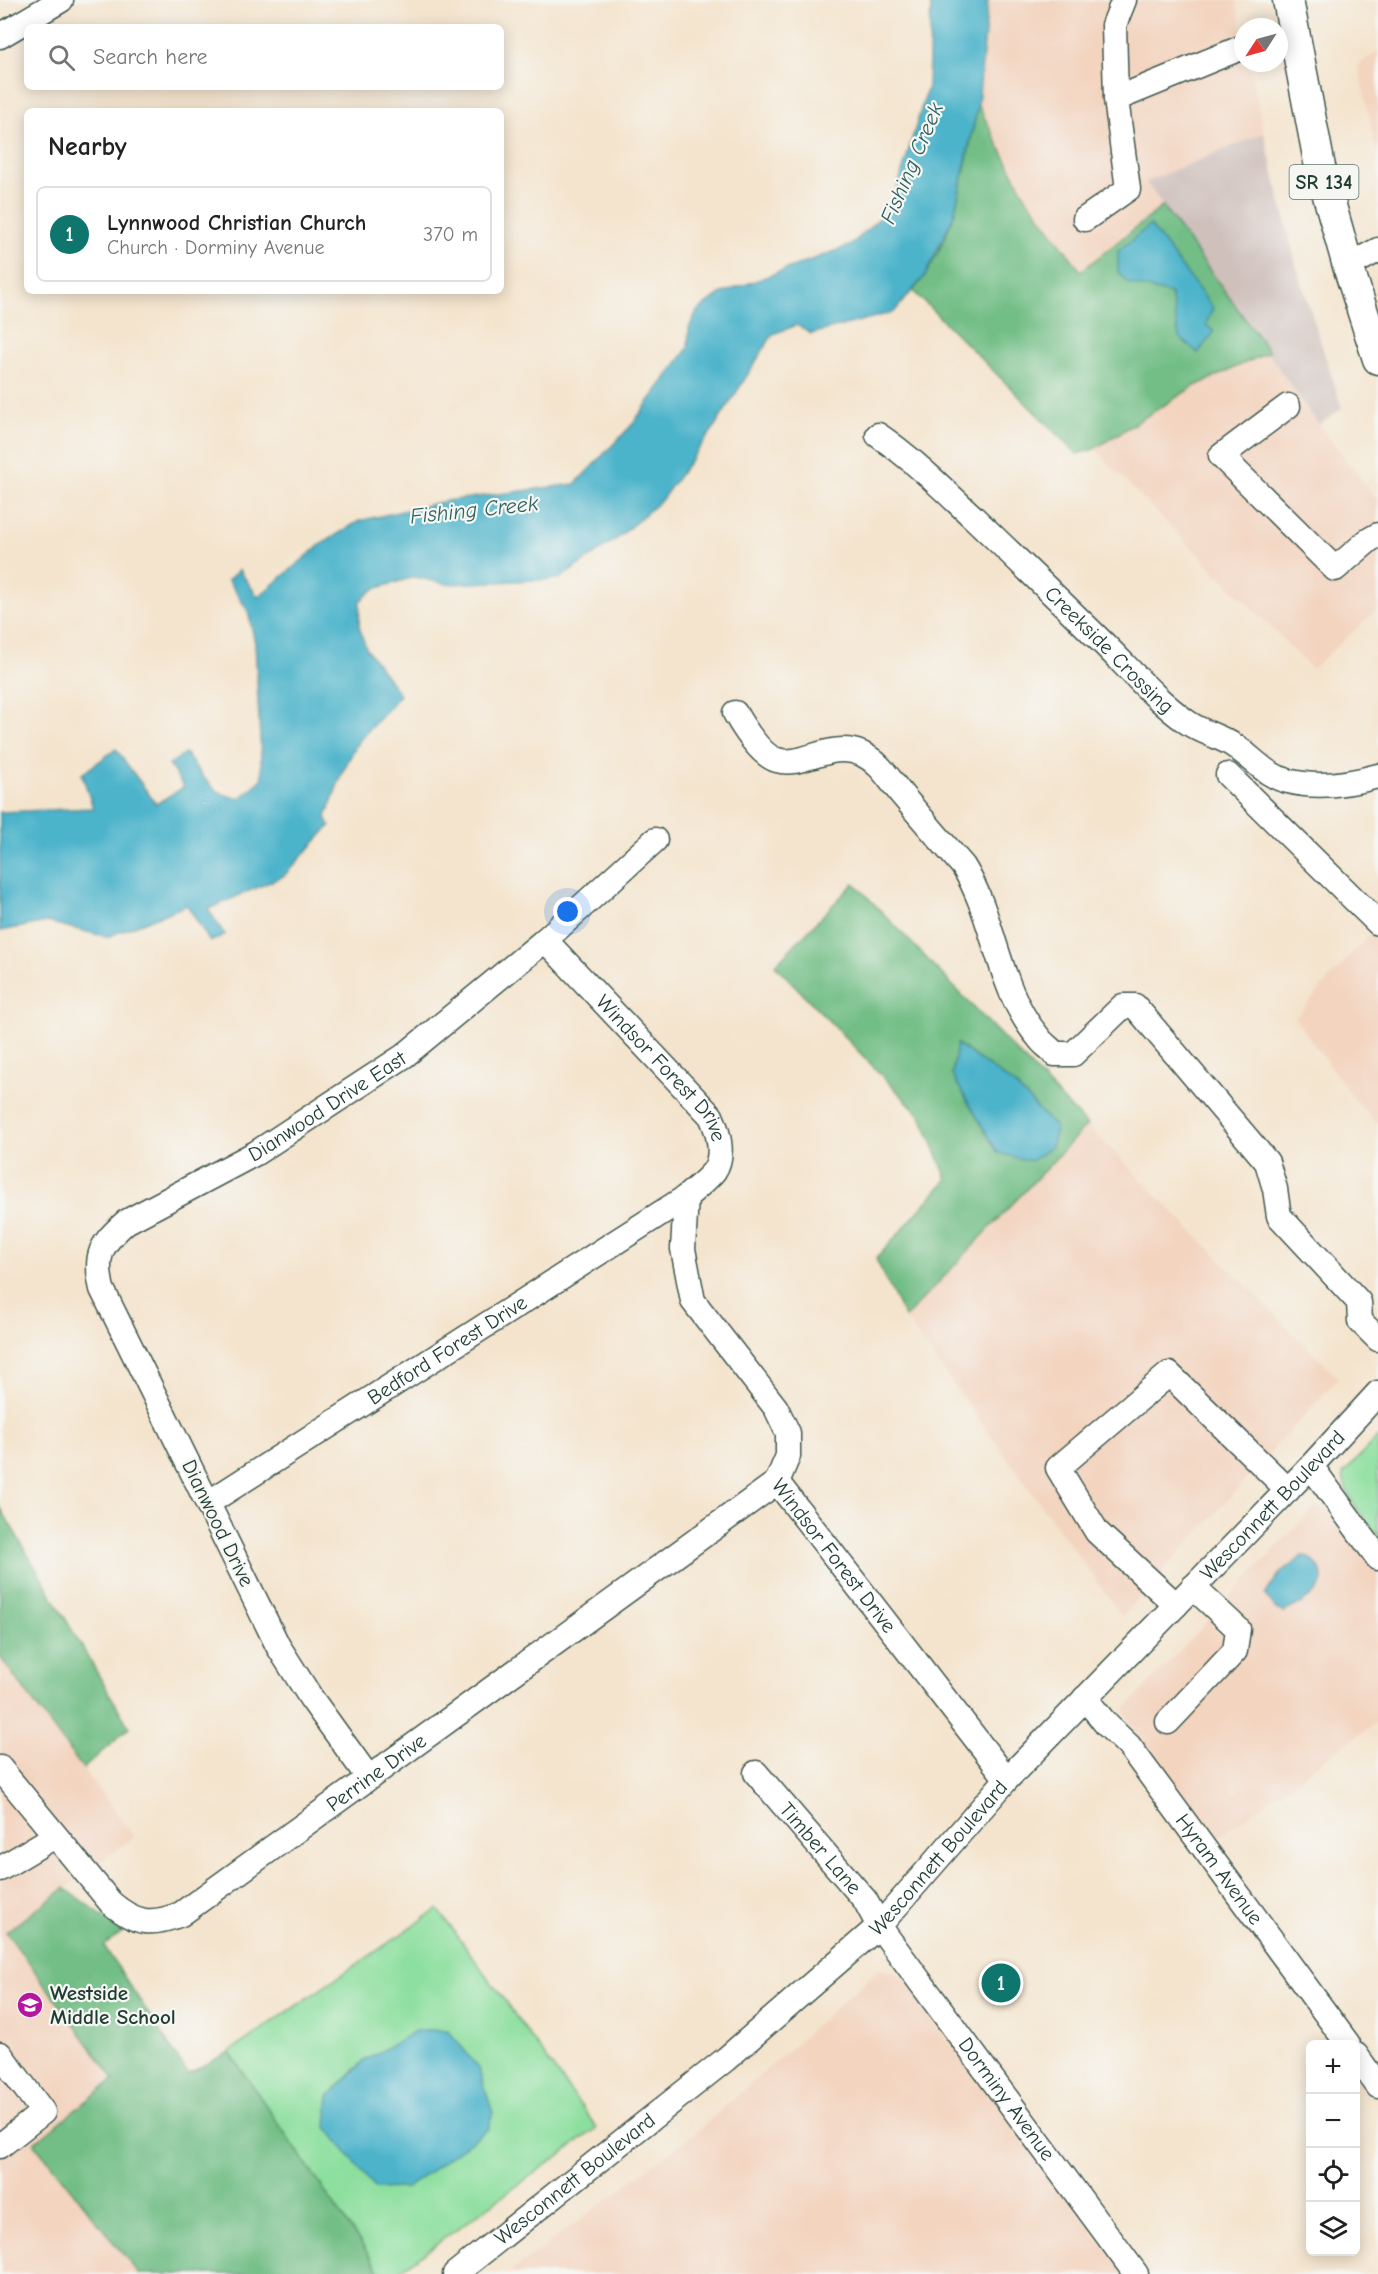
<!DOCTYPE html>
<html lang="en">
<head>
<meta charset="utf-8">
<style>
  :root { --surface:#fff; --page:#f2f2f2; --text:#222; --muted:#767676; --line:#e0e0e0; --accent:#0f766e }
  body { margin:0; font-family:"Comic Neue",sans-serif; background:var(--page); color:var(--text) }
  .controls { position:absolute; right:18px; bottom:18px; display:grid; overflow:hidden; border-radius:9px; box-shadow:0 3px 15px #0003 }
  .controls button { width:54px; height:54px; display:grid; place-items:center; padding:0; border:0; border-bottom:2px solid var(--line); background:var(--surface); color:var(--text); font:30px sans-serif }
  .compass { position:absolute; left:1234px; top:18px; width:54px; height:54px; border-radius:50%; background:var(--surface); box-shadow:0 3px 15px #0003; rotate:234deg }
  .you { position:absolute; left:568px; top:912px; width:21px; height:21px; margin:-15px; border:4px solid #fff; border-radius:50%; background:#1a73e8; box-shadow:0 0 0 9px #1a73e833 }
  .badge { display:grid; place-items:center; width:39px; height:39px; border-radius:50%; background:var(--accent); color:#fff; font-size:20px; font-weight:700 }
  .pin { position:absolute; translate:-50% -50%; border:3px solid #fff; box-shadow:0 2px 6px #0006 }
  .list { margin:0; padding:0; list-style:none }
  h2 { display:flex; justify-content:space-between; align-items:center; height:78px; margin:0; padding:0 24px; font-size:26px }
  h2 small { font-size:20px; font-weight:400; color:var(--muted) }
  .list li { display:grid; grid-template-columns:39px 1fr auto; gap:18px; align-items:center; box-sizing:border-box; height:96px; margin:0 12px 12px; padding:0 12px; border:2px solid var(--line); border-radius:9px }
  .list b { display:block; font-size:22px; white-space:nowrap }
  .list p { margin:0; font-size:20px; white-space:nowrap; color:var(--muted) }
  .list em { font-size:20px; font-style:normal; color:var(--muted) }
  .icon { flex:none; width:33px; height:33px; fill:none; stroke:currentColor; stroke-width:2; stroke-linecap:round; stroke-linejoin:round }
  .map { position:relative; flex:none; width:1378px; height:2274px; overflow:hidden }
  .search { position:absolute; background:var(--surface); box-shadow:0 3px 15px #0003; left:24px; top:24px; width:480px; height:66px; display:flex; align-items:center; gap:15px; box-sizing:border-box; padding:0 21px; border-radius:9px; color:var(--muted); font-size:22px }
  .panel { position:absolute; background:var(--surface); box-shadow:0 3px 15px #0003; left:24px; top:108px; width:480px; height:186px; border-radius:9px }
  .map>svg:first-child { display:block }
  .built { fill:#f3d4bf }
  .industrial { fill:#cfc0bb }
  .green { fill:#8ddf9f; stroke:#568e6a; stroke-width:1.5; fill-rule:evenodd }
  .forest { fill:#72be86; stroke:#487e5d; stroke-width:1.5; fill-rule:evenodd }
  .water { fill:#4bb3ca; stroke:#35787f; stroke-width:1.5 }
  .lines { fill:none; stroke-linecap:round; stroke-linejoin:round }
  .minor-casing { stroke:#3f564b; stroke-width:27 }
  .major-casing { stroke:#3f564b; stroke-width:33 }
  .minor { stroke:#fff; stroke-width:24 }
  .major { stroke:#fff; stroke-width:30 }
  .labels { text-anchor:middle; stroke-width:4.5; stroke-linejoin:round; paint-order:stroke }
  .shield { fill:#f6f6f2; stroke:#60746d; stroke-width:1.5 }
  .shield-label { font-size:20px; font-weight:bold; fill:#1f3d34 }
  .street-label { font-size:21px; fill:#1f3d34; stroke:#f6f6f2 }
  .poi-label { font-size:21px; font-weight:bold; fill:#1f3d34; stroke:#f6f6f2; text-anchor:start }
  .water-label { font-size:22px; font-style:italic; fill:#2c6061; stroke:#f6f6f2 }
</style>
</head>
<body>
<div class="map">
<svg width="1378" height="2274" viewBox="0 0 1378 2274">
  <rect width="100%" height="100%" fill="#f6f6f2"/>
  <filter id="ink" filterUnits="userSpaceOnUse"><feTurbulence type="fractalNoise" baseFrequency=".0167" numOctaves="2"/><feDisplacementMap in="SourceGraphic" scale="12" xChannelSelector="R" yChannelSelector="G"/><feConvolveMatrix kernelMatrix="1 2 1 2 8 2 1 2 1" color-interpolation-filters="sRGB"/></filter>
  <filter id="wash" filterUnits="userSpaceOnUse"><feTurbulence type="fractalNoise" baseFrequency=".008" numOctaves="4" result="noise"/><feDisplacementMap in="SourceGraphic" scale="24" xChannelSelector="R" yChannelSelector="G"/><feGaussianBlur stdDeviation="1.35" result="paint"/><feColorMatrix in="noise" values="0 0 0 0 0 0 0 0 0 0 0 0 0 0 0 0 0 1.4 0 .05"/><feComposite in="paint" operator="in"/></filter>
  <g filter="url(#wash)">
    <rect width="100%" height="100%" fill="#f4e4cd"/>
    <g class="built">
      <polygon points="988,0 1236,0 1243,34 1243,63 1249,63 1264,133 1146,182 1163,206 1082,271 1025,196 978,105"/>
      <polygon points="1378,51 1378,159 1358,65"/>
      <polygon points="1269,352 1319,425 1378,501 1378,609 1312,669 1094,449 1193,387"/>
      <polygon points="1373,930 1378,934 1378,1123 1353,1098 1295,1018"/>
      <polygon points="1087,1125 1338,1378 1122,1616 905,1318"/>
      <polygon points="1314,1508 1330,1512 1378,1572 1378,1721 1210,1843 1133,1732 1124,1710"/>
      <polygon points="0,1657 134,1837 6,1932 114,2079 34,2143 139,2274 0,2274"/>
      <polygon points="880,1968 896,1972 914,1986 1124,2274 508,2274 700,2129"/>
    </g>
    <polygon class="industrial" points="1264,133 1296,265 1342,408 1319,425 1146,182"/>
    <g class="green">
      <path d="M1378,1437V1537C1365,1518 1344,1498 1343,1474Z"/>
      <path d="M438,1909L597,2128L395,2274H382L229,2052ZM364,2061L327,2126L329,2096Z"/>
    </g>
    <g class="forest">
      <path d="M978,105L1025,196L1081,271L1163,206L1269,352L1193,387L1094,449L1077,454L913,291C957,240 964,169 978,105Z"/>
      <path d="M854,883L1087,1125L905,1318L876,1259L947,1179L921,1116L775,965ZM958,1044L1016,1086L1056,1128L1051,1147L952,1075Z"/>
      <polygon points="0,1507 129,1727 83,1769 0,1657"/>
      <polygon points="65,1888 123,1932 104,1946 188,2074 229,2052 382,2274 139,2274 34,2143 114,2079 6,1932"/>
    </g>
    <g class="water">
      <path d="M931,0H988L978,105L954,215L925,276L894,312L811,334L797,325L773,334L714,428L662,499L618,538L559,579L448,584L414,577L374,589L360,601L359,626L366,648L400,695L358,742L342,773L326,817L330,826L284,876L208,909L225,935L210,942L187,905L107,937L47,922L0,931V812L93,808L82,774L116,749L156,804L184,787L169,765L185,753C201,774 213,797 241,798L262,779L255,643L248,611L228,580L239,570L258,597L320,545L359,521L446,501L575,484L631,426L688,348L689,328L697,311L720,294L851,245L892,206L928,86Z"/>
      <polygon points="1150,225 1213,308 1206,324 1214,332 1198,353 1179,337 1171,294 1128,283 1118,272 1118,251"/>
      <polygon points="957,1044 1016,1086 1056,1128 1051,1147 1031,1161 998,1153 952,1075"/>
      <path d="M1302,1556L1309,1557L1320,1568L1323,1581C1316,1596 1298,1606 1283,1612L1275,1608L1265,1595L1280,1573L1290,1567Z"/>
      <polygon points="417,2030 448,2030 478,2067 493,2113 488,2129 407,2188 375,2189 326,2126 329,2096 364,2061"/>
    </g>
  </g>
  <g filter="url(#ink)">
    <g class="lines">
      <g class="minor-casing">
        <g id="minor">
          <polyline points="0,36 61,0"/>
          <polyline points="1116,99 1114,25 1124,0"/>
          <polyline points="1085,219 1128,189 1116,99 1243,47"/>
          <polyline points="1348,266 1378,250"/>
          <polyline points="1288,406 1221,456 1335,569 1369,540 1378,535"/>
          <path id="s1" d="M878,435C913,459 943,489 974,518C1018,560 1061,602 1105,645C1131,671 1157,701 1187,722C1202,733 1221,736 1236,747C1254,759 1266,776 1288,781C1318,789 1349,784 1378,776"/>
          <path d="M735,713C743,727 761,756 777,760C803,768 830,740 862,754C881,763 890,781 903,796C923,820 943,843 963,866C996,919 997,989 1039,1038C1043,1044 1050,1048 1055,1054H1073L1123,1006H1135L1267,1162L1275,1189L1279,1216L1359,1302L1360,1321L1378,1339"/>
          <polyline points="1228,775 1378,923"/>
          <path id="s2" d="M545,940L711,1116C718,1131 725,1155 714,1171C707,1180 695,1189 686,1197L683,1249L693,1301L776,1408L788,1433V1456L777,1482"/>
          <polyline points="1311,1466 1378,1558"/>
          <path id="s3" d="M777,1482L1007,1779"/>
          <path id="s4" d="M208,1503L686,1197"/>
          <polyline points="1176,1605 1097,1532 1058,1468 1169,1374 1288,1490"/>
          <path id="s5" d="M1085,1698L1106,1724L1129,1746L1348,2044"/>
          <polyline points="1168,1722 1235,1651 1238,1629 1193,1587"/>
          <path id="s6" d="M0,1768L111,1903C136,1924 151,1926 181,1914L777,1482"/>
          <path id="s7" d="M756,1773L865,1900L879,1926L1136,2274"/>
          <path id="s8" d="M368,1777L311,1698L278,1646L102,1289C94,1255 101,1244 126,1222L256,1153L404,1056L545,940L655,840"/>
          <polyline points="0,1869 55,1836"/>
          <polyline points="0,2054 43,2112 0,2146"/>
          <polyline points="1356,2055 1378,2086"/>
          <path id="s9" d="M455,2274L726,2059L879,1926L1007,1779L1311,1466L1378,1393"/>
        </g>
      </g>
      <g class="major-casing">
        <polyline id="major" points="1288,0 1320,167 1348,266 1378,359"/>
      </g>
      <use href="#minor" class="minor"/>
      <use href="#major" class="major"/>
    </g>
  </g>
  <defs>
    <g id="school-disc" transform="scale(1.35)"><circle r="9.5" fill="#b5179e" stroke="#f6f6f2"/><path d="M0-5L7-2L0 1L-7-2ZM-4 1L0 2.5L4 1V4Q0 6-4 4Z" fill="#fff"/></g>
  </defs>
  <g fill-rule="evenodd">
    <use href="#school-disc" x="30" y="2005"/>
  </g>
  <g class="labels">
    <rect class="shield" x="1289.5" y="165" width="69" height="34" rx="4.5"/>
    <g class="shield-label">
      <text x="1324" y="189">SR 134</text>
    </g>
    <g class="street-label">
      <text dy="7" stroke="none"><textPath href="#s1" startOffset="316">Creekside Crossing</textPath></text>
      <text dy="7" stroke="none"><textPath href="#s2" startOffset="174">Windsor Forest Drive</textPath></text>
      <text dy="7" stroke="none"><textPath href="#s8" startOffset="866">Dianwood Drive East</textPath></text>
      <text dy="7" stroke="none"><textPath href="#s4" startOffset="284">Bedford Forest Drive</textPath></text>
      <text dy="7" stroke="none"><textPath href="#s9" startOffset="1125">Wesconnett Boulevard</textPath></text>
      <text transform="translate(218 1523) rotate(64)" y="7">Dianwood Drive</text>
      <text dy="7" stroke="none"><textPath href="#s3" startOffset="93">Windsor Forest Drive</textPath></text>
      <text dy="7" stroke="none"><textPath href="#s6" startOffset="492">Perrine Drive</textPath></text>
      <text dy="7" stroke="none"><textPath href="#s7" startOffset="99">Timber Lane</textPath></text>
      <text dy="7" stroke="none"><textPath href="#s9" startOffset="639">Wesconnett Boulevard</textPath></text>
      <text dy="7" stroke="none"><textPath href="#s5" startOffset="218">Hyram Avenue</textPath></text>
      <text dy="7" stroke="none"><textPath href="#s7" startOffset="412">Dorminy Avenue</textPath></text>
      <text dy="7" stroke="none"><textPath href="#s9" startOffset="153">Wesconnett Boulevard</textPath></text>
    </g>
    <g class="poi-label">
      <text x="50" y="2000">Westside<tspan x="50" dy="24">Middle School</tspan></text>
    </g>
    <g class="water-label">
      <text transform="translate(911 163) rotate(-67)" y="8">Fishing Creek</text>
      <text transform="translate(474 509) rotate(-6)" y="8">Fishing Creek</text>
    </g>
  </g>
</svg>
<div class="controls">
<button>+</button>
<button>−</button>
<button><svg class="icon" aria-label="locate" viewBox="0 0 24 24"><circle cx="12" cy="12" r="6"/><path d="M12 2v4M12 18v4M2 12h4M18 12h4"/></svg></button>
<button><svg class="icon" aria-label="layers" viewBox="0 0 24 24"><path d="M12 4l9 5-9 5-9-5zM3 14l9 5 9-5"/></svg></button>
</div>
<svg class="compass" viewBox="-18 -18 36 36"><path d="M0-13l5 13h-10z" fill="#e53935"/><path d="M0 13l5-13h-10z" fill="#767676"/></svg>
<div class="you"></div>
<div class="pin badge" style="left:1001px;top:1983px">1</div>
<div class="search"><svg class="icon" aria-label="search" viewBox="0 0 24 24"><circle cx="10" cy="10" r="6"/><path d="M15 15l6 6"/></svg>Search here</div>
<section class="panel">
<h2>Nearby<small></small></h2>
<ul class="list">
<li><span class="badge">1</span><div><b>Lynnwood Christian Church</b><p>Church · Dorminy Avenue</p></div><em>370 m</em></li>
</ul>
</section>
</div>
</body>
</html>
